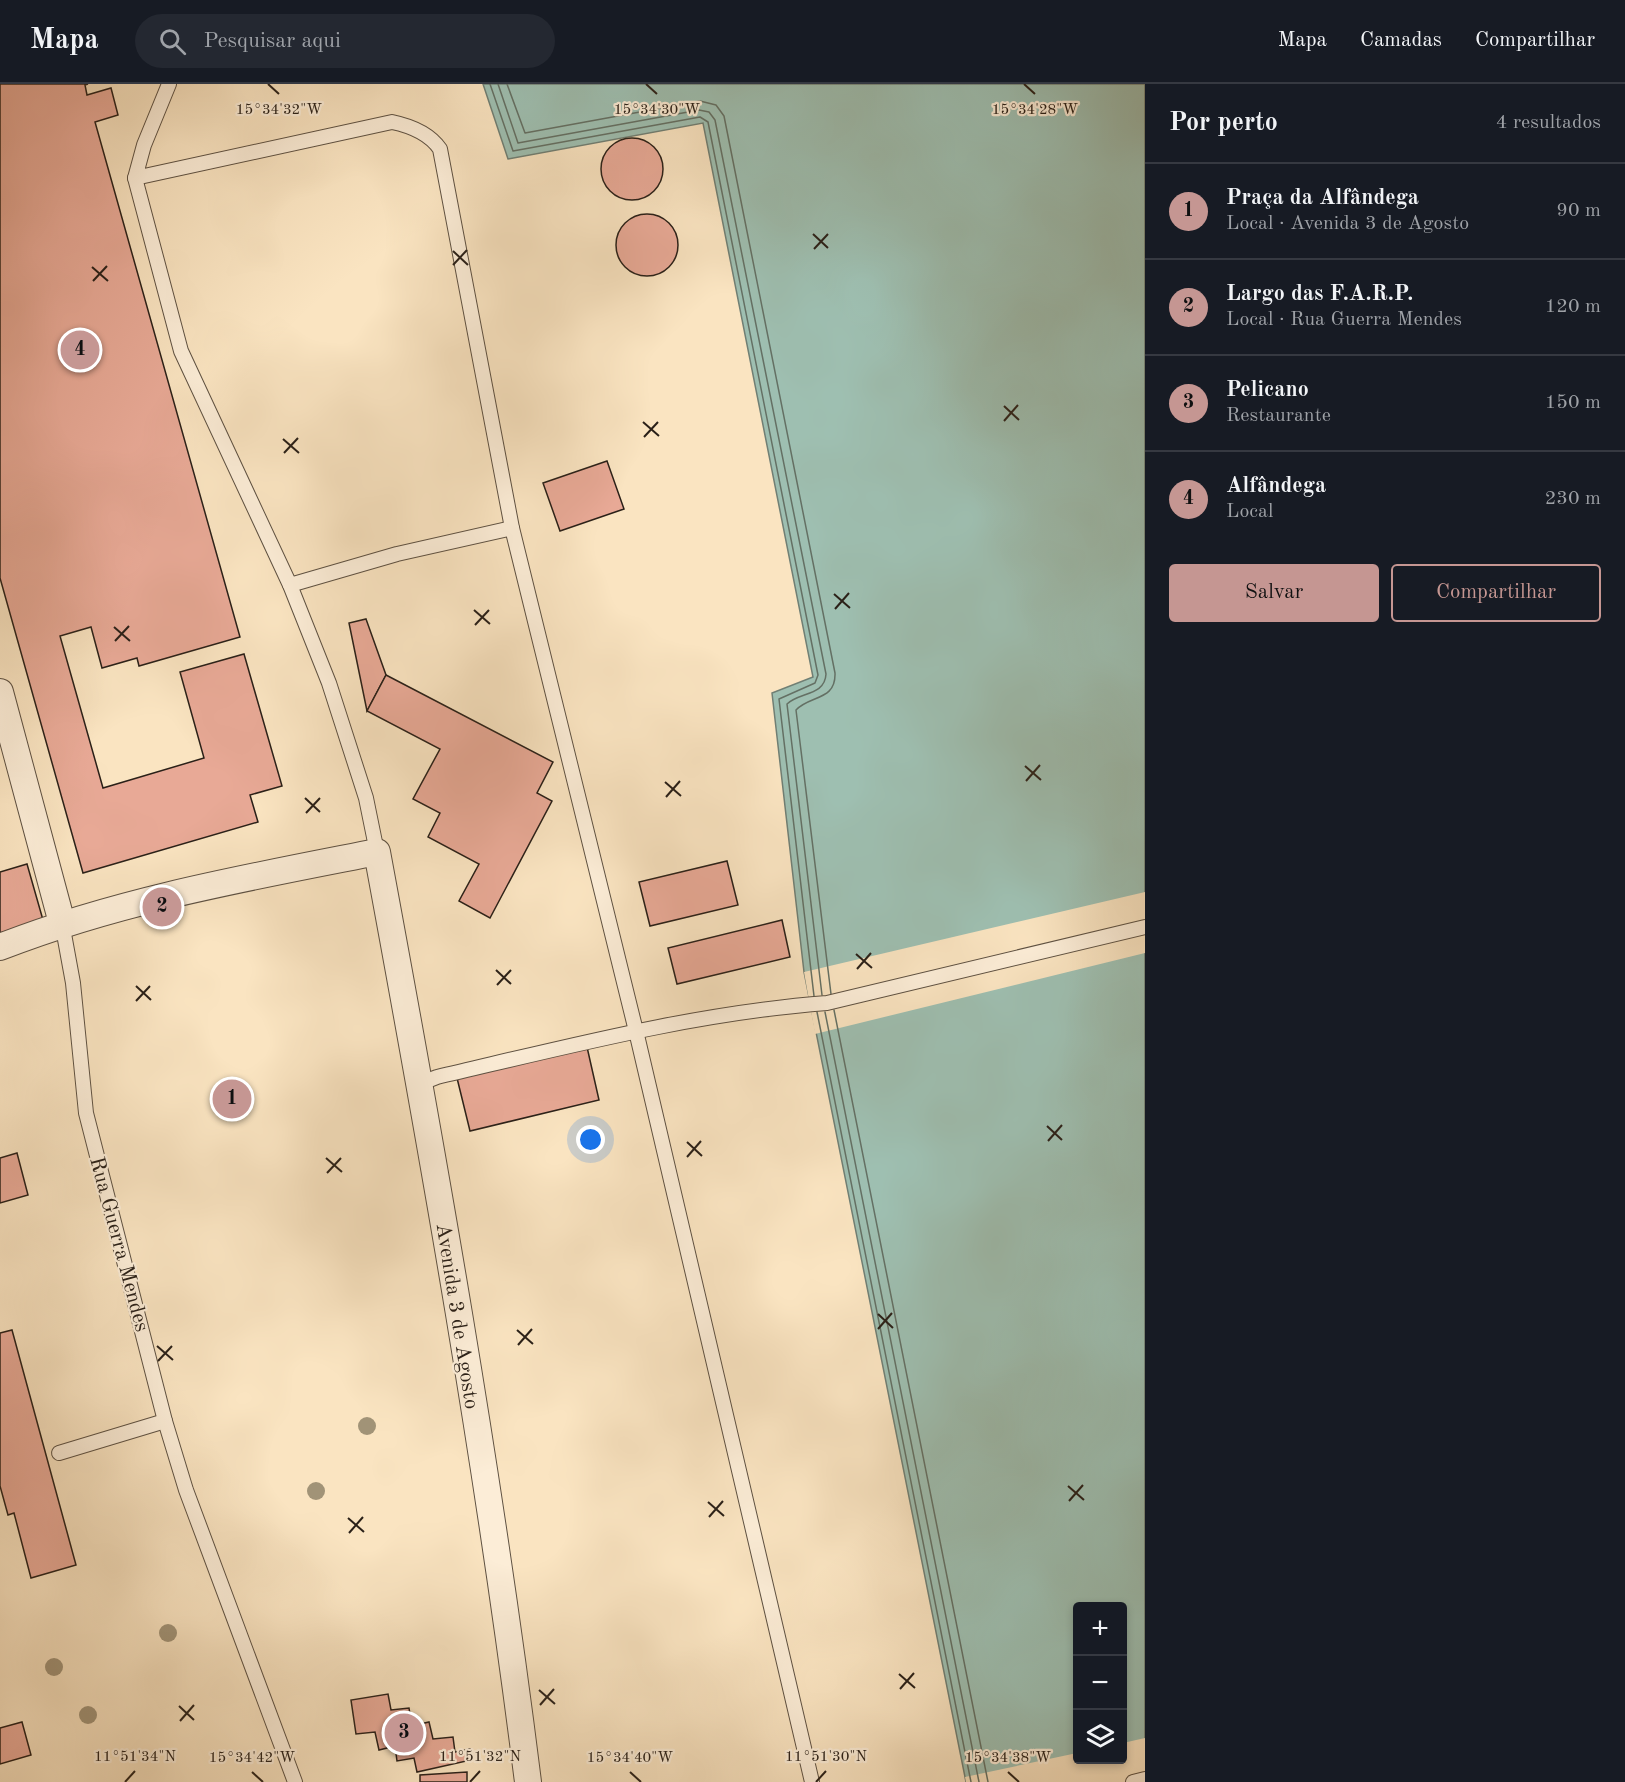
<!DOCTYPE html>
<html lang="pt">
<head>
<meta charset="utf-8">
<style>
  :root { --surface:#171b24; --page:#242831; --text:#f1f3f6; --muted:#9ea1a6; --line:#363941; --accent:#c59692 }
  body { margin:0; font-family:"Old Standard TT",serif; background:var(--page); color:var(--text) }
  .controls { position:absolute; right:18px; bottom:18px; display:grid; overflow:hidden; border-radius:6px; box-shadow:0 3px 9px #0003 }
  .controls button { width:54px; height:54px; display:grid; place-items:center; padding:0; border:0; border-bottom:2px solid var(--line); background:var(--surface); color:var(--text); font:30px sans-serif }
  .you { position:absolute; left:591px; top:1056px; width:21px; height:21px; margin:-15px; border:4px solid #fff; border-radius:50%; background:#1a73e8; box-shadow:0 0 0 9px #1a73e833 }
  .badge { display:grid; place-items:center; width:39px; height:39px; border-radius:50%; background:var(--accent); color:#111; font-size:20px; font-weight:700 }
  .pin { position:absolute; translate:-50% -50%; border:3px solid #fff; box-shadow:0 2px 6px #0006 }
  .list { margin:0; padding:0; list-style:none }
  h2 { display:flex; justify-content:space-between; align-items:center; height:78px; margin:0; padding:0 24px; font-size:26px }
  h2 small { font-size:20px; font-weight:400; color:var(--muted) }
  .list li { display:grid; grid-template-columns:39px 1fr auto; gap:18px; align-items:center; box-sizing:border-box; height:96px; padding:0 24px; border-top:2px solid var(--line) }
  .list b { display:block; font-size:22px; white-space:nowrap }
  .list p { margin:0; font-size:20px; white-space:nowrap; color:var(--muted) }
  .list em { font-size:20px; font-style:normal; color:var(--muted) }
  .actions { display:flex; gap:12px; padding:18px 24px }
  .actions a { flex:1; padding:14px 0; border:2px solid var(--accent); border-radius:6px; text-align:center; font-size:21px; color:var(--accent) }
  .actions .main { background:var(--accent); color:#111 }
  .icon { flex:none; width:33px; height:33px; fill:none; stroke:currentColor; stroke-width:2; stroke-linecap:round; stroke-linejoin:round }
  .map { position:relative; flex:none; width:1145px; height:1698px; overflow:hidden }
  header { display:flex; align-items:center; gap:36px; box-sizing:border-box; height:84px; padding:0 30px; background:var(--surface); border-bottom:2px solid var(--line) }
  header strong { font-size:28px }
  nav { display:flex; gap:33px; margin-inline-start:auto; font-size:21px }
  .search { width:420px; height:54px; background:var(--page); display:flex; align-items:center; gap:15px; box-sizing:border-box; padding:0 21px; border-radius:33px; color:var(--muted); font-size:22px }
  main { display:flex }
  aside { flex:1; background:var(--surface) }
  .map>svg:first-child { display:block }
  .water { fill:#9ebfb1; stroke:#707f74; stroke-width:1.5; fill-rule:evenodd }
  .pier { fill:#fae4c1 }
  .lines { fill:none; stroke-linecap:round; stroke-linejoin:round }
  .shore { stroke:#647064; stroke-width:1.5 }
  .building { fill:#e8a996; stroke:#2a2018; stroke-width:1.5 }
  .lane-casing { stroke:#5e5142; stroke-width:16 }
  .street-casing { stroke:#5e5142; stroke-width:28 }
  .lane { stroke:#fcedd7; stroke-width:14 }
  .street { stroke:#fcedd7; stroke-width:26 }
  .tree { fill:#a19377 }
  .ticks { fill:none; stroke:#2a2018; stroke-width:2 }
  .labels { text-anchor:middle; stroke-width:4.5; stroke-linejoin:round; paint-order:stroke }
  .street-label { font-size:21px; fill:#2a2018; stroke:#fcedd7 }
  .ticks-label { font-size:15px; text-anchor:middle; fill:#2a2018; stroke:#fcedd7; stroke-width:4.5; stroke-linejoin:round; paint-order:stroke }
</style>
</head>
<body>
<header>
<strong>Mapa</strong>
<div class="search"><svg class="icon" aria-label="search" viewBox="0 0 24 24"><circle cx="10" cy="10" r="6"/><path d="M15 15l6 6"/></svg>Pesquisar aqui</div>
<nav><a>Mapa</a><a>Camadas</a><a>Compartilhar</a></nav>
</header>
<main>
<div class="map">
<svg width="1145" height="1698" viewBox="0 0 1145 1698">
  <rect width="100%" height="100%" fill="#fae4c1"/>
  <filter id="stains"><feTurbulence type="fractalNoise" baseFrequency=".00333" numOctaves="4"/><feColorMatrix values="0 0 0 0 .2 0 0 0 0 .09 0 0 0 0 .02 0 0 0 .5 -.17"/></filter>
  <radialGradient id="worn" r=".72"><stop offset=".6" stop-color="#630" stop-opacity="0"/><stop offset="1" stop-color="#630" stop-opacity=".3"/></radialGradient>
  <path class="water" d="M483,0H1145V1698H966L804,888L772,609L813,593L703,39L508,75ZM1078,1522H1122V1676H1078Z"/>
  <g class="pier">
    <polygon points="1145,808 1145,869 815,950 804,888"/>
    <polygon points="1145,1654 1145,1698 966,1698 965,1693 1077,1669 1078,1676 1122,1676 1123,1659"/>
  </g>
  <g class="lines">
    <g class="shore">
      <polyline points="490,0 513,67 700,33 708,38 818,591 815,599 779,615 814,912"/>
      <path d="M498,0L518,59L699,26L709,28L715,36L826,590C825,612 799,608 787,620L822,911"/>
      <path d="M507,0L525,49L700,17L716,21L724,32L835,589C836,617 810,611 796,626L831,910"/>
      <polyline points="834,926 988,1698"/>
      <polyline points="817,928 971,1698"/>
      <polyline points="825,928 979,1698"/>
    </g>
  </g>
  <g class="building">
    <polygon points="0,0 88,0 85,1 87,11 111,4 118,31 95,38 240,553 139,582 137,574 102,584 91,543 60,552 103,704 204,674 180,588 244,570 282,702 250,711 258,738 83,789 0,494"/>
    <circle cx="632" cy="85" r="31"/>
    <circle cx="647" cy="161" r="31"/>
    <polygon points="607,377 624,425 560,447 543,399"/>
    <polygon points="366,535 386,591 367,627 349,539"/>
    <polygon points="386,591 553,678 537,709 552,717 490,834 459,817 479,780 428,753 440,729 413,715 440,665 367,627"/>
    <polygon points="727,777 738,821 650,842 639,798"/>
    <polygon points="27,780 43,836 0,849 0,788"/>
    <polygon points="782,836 790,873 677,900 668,864"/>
    <polygon points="587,963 599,1016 470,1047 457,994"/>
    <polygon points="17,1069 28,1111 0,1119 0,1074"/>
    <polygon points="12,1246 76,1481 31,1494 14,1429 8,1431 0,1402 0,1249"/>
    <polygon points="388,1610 391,1626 409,1624 412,1642 429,1638 433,1655 453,1653 455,1668 470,1665 471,1676 417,1688 414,1674 397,1677 395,1662 379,1666 375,1648 356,1650 351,1616"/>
    <polygon points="22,1638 31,1671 0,1680 0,1644"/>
    <polygon points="467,1688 467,1698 420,1698 420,1691"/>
  </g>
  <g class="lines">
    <g class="lane-casing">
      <g id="lane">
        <path d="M169,0L144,61L135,94L392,38C411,42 429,49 440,65L512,444L636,947L812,1698"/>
        <polyline points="135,94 181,267 290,501 329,599 366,714 377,768"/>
        <polyline points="290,501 397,470 512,444"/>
        <polyline points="62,839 73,899 86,1029 165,1337 186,1406 295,1698"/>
        <path d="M419,1000L437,993C566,963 695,929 827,919L1145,843"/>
        <polyline points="59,1369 165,1337"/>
        <polyline points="1133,1698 1145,1695"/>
      </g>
    </g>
    <g class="street-casing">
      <g id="street">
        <polyline points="0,608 62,839"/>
        <path d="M0,863C120,816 250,793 377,768C434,1076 489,1386 528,1698"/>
      </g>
    </g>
    <use href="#lane" class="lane"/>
    <use href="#street" class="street"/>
  </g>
  <g class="tree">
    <circle cx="367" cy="1342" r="9"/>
    <circle cx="316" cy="1407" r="9"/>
    <circle cx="168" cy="1549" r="9"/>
    <circle cx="54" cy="1583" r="9"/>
    <circle cx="88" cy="1631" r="9"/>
  </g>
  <path class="ticks" d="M268,0L279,10M646,0L657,10M1024,0L1035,10M813,150L828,164M814,165L828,150M453,167L468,181M453,181L467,166M92,183L108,197M93,197L107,182M1004,322L1019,336M1004,337L1018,321M643,338L659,352M644,353L658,338M283,355L299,369M284,369L298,354M834,510L850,524M835,525L849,509M474,526L490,540M475,541L489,526M114,543L130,557M115,557L129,542M1025,682L1041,696M1026,697L1040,681M665,698L681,712M666,713L680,697M305,714L320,728M306,729L320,714M856,870L872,884M857,885L871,869M496,886L511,900M497,901L511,886M136,902L151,916M136,917L150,902M1047,1042L1062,1056M1048,1057L1062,1041M687,1058L702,1072M687,1073L701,1057M326,1074L342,1088M327,1089L341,1074M878,1230L893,1244M878,1245L892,1229M517,1246L533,1260M518,1261L532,1245M157,1262L173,1276M158,1277L172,1262M1068,1402L1084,1416M1069,1417L1083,1401M708,1418L724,1432M709,1433L723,1417M348,1434L364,1448M349,1449L363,1433M899,1590L915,1604M900,1605L914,1589M539,1606L555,1620M540,1621L554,1605M179,1622L194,1636M180,1637L194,1621M252,1688L263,1698M630,1688L641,1698M1008,1688L1019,1698M125,1698L135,1687M470,1698L480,1687M816,1698L826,1687"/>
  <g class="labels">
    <g class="street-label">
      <text transform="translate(120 1160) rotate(75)" y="7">Rua Guerra Mendes</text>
      <text transform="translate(458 1232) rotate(81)" y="7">Avenida 3 de Agosto</text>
    </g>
  </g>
  <g class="ticks-label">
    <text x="279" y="30">15°34'32"W</text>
    <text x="657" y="30">15°34'30"W</text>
    <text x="1035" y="30">15°34'28"W</text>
    <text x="135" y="1677">11°51'34"N</text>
    <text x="480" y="1677">11°51'32"N</text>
    <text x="826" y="1677">11°51'30"N</text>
    <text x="252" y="1678">15°34'42"W</text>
    <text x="630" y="1678">15°34'40"W</text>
    <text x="1008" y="1678">15°34'38"W</text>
  </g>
  <rect width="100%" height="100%" filter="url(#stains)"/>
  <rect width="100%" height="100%" fill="url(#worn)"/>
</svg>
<div class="controls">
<button>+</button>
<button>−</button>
<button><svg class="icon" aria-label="layers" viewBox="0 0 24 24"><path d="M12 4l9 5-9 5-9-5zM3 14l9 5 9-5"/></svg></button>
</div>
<div class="you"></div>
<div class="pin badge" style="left:232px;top:1015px">1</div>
<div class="pin badge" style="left:162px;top:823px">2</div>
<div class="pin badge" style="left:404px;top:1649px">3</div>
<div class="pin badge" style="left:80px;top:266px">4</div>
</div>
<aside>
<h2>Por perto<small>4 resultados</small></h2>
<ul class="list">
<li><span class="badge">1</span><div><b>Praça da Alfândega</b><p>Local · Avenida 3 de Agosto</p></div><em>90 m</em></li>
<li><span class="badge">2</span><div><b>Largo das F.A.R.P.</b><p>Local · Rua Guerra Mendes</p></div><em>120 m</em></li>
<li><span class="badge">3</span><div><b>Pelicano</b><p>Restaurante</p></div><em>150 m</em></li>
<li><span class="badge">4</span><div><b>Alfândega</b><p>Local</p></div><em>230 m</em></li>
</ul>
<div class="actions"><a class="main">Salvar</a><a>Compartilhar</a></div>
</aside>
</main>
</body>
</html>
